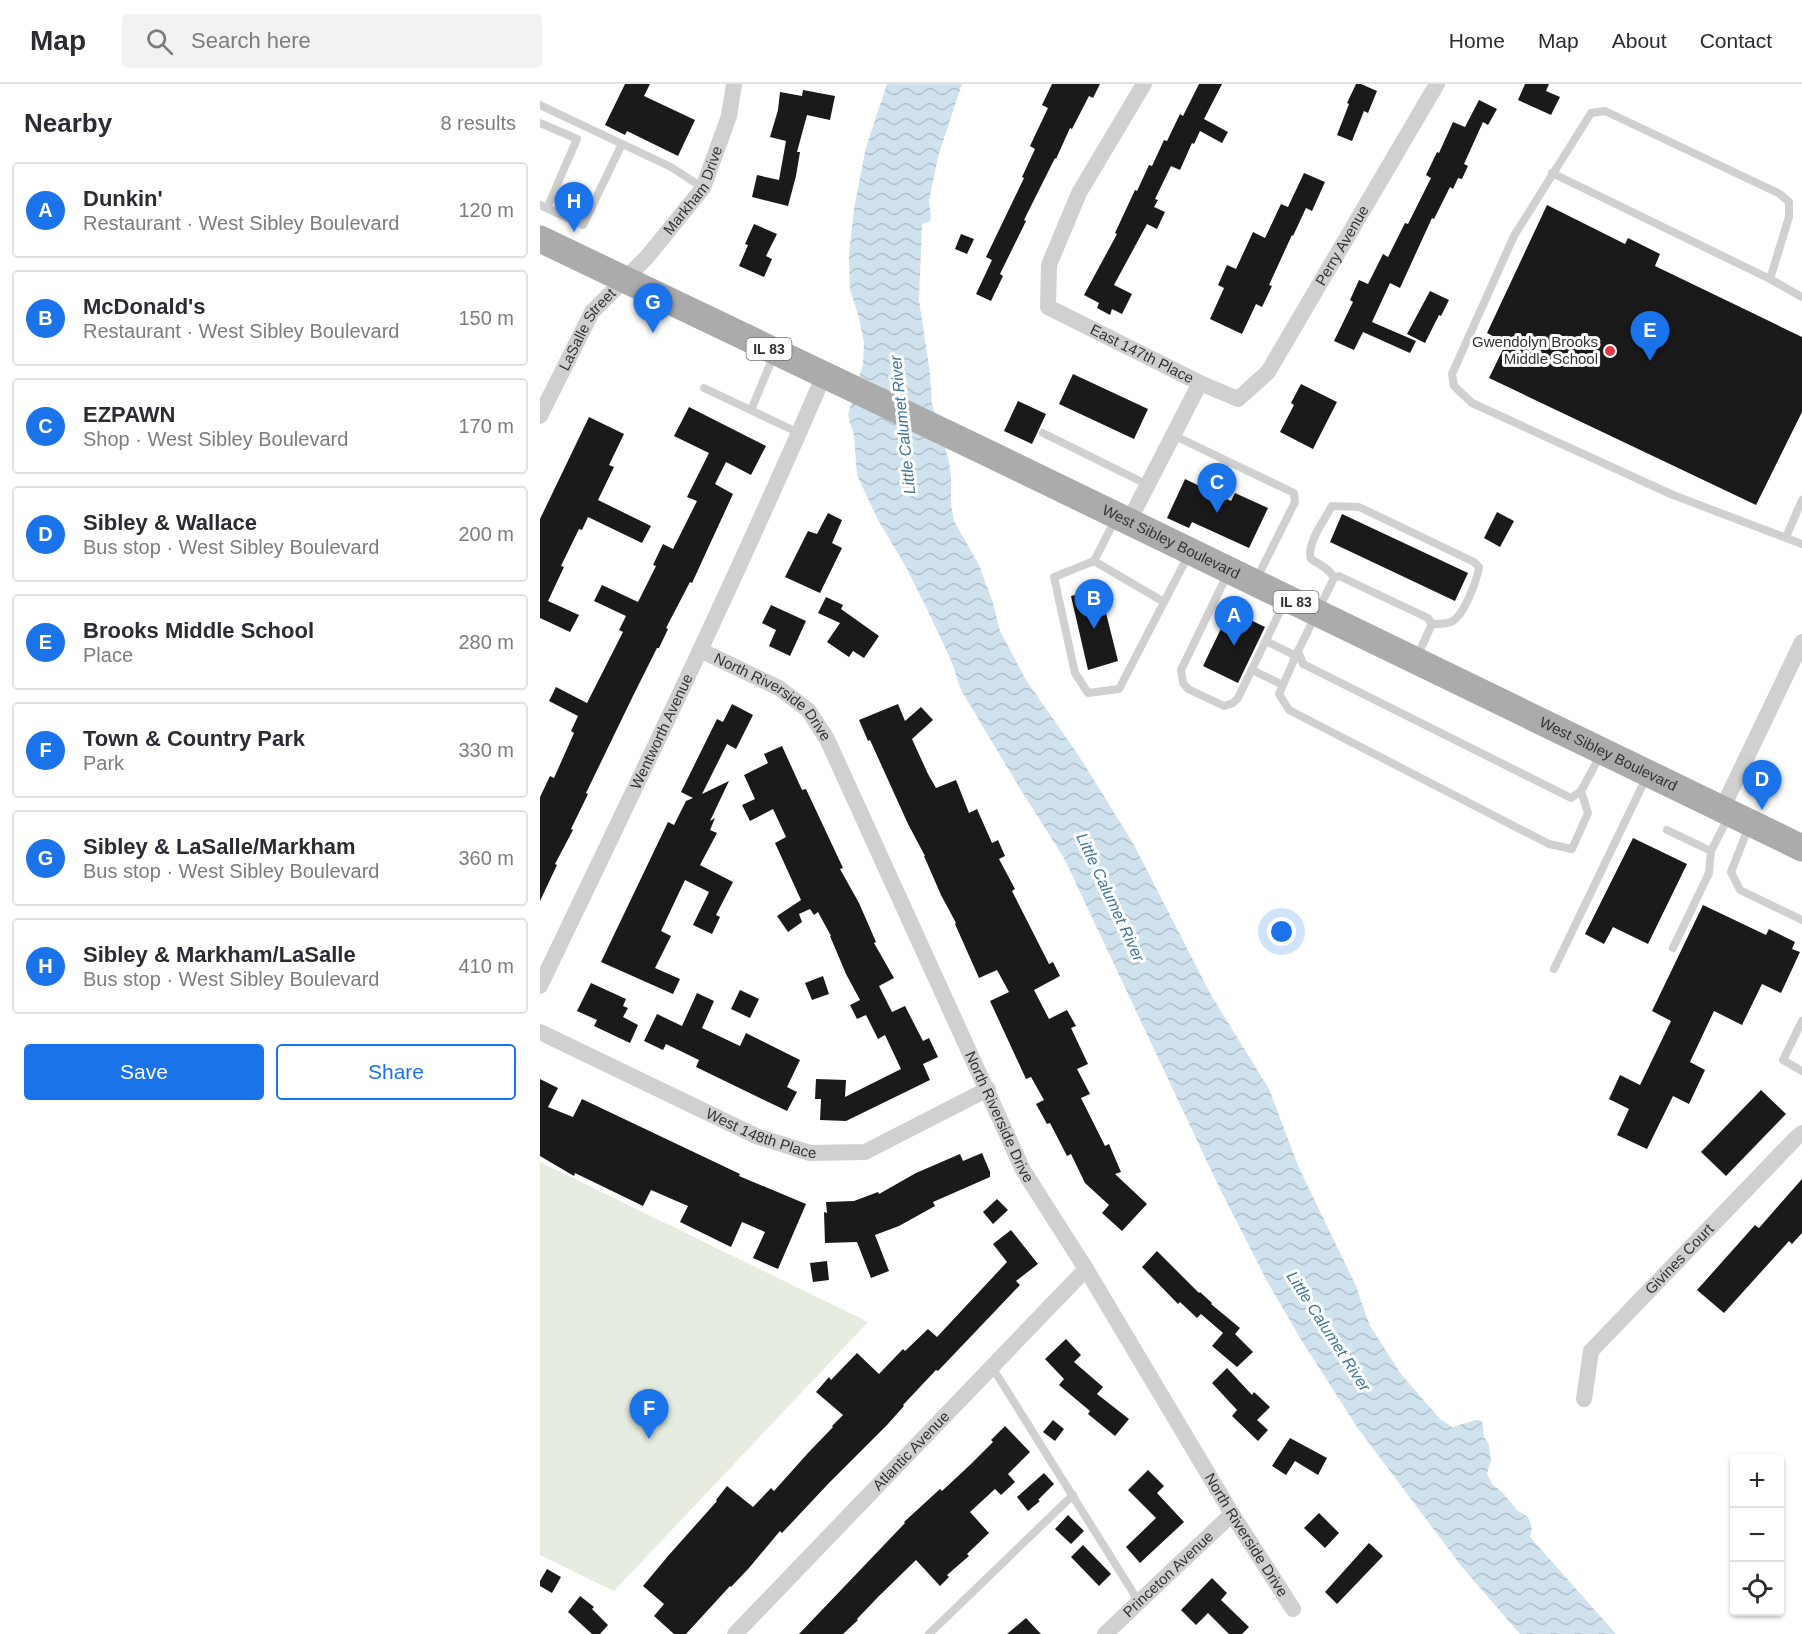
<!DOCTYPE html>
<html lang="en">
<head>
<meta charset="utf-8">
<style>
  :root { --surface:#fff; --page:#f2f2f3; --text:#2b2b33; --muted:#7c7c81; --line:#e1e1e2; --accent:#1a73e8 }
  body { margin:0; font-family:Helvetica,sans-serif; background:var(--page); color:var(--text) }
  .controls { position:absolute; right:18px; bottom:18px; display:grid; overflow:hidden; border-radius:6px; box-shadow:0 2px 4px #0004 }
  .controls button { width:54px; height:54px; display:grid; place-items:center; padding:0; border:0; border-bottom:2px solid var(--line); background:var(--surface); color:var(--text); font:30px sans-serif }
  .you { position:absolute; left:742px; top:848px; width:21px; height:21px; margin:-15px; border:4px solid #fff; border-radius:50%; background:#1a73e8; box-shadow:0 0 0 9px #1a73e833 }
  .badge { display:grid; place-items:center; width:39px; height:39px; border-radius:50%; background:var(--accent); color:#fff; font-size:20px; font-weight:700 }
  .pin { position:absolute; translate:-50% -50px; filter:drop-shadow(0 2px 3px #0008) }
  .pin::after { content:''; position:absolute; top:32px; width:21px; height:18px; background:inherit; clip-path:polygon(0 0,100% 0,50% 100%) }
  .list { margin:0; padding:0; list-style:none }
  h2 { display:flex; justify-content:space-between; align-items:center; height:78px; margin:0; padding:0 24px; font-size:26px }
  h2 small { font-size:20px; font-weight:400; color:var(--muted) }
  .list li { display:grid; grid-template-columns:39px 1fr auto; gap:18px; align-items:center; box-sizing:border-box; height:96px; margin:0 12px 12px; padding:0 12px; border:2px solid var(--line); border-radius:6px }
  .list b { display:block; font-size:22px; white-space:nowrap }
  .list p { margin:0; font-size:20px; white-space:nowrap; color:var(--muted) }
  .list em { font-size:20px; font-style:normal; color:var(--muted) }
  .actions { display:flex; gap:12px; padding:18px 24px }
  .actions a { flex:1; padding:14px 0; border:2px solid var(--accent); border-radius:6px; text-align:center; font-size:21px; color:var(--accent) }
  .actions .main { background:var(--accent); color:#fff }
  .icon { flex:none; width:33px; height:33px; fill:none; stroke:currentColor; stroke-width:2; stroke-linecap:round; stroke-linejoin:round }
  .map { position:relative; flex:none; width:1262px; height:1550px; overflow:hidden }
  header { display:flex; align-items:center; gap:36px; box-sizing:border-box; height:84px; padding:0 30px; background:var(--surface); border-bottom:2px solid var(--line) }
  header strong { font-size:28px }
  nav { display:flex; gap:33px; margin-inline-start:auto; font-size:21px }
  .search { width:420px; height:54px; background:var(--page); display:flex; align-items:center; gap:15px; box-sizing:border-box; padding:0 21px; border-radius:6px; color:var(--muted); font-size:22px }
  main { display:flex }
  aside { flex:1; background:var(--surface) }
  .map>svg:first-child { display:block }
  .green { fill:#e6ecdf }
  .water { fill:url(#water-waves) }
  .building { fill:#1a1a1a }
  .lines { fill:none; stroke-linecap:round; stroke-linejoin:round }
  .service { stroke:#d0d0d0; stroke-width:8 }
  .minor { stroke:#d0d0d0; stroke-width:16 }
  .primary { stroke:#ababab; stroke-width:27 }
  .poi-dot { fill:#e63946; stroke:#fff; stroke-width:2 }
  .labels { text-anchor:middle; stroke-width:6; stroke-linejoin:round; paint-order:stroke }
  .shield { fill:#fff; stroke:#707070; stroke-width:1.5 }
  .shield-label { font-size:14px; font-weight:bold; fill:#333 }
  .street-label { font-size:15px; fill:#333; stroke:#fff }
  .poi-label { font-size:15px; fill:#333; stroke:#fff; text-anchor:end }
  .water-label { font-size:16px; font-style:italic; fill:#3f7597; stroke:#fff }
</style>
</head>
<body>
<header>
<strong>Map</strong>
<div class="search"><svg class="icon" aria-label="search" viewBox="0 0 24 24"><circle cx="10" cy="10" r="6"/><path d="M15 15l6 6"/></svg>Search here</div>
<nav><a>Home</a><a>Map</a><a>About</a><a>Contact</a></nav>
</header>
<main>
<aside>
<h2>Nearby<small>8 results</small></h2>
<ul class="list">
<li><span class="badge">A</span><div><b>Dunkin'</b><p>Restaurant · West Sibley Boulevard</p></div><em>120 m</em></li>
<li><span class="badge">B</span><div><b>McDonald's</b><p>Restaurant · West Sibley Boulevard</p></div><em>150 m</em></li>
<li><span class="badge">C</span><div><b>EZPAWN</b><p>Shop · West Sibley Boulevard</p></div><em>170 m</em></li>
<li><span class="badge">D</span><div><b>Sibley &amp; Wallace</b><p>Bus stop · West Sibley Boulevard</p></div><em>200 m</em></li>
<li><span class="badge">E</span><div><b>Brooks Middle School</b><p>Place</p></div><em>280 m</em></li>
<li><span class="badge">F</span><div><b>Town &amp; Country Park</b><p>Park</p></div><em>330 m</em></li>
<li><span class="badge">G</span><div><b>Sibley &amp; LaSalle/Markham</b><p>Bus stop · West Sibley Boulevard</p></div><em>360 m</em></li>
<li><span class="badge">H</span><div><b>Sibley &amp; Markham/LaSalle</b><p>Bus stop · West Sibley Boulevard</p></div><em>410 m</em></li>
</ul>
<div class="actions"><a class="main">Save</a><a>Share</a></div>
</aside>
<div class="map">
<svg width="1262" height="1550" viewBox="0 0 1262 1550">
  <defs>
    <pattern id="water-waves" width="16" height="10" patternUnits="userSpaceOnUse" patternTransform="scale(1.5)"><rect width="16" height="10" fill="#cfe2ee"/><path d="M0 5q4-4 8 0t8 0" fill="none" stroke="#b2c2cd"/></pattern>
  </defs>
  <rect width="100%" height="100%" fill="#fff"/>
  <polygon class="green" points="0,1078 328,1238 74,1507 0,1471"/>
  <polygon class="water" points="347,0 422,0 399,69 389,116 391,133 390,137 382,140 379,216 390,289 392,320 409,377 411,393 411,421 414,437 439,481 453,519 460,547 486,596 539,672 593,759 671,911 729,1005 759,1084 816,1202 830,1242 861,1290 900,1335 912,1343 936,1336 942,1337 944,1353 949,1361 951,1377 947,1389 952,1400 962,1408 977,1426 988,1433 992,1444 990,1453 1076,1550 980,1550 922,1483 817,1343 760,1254 727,1197 678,1101 524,774 479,703 421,606 411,576 387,525 366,483 338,436 317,391 314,352 308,331 323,280 324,259 319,234 310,205 309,170 314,125 326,63"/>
  <g class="building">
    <polygon points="85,0 110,0 104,12 155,36 138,72 87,47 85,51 65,41"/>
    <polygon points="512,0 560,0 553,14 549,12 532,45 530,44 516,75 515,74 484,136 486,137 460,190 463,192 451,217 436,210 452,176 446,173 484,94 482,93 495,65 490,62 508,24 502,21"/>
    <polygon points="659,0 682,0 664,35 688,48 682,59 660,47 654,60 652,59 640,86 631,82 615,115 618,116 614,123 625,128 617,145 607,140 574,201 592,210 582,230 572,225 570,231 557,224 559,219 544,211 577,150 575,149 595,106 597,107 609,81 612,82 624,56 627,57 640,30 643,32"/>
    <polygon points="816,0 821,0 837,7 828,29 824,27 812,57 797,51 809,20 807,19"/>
    <polygon points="985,0 1009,0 1006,7 1020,13 1011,31 978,16"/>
    <polygon points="263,6 295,12 290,36 267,31 257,68 260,68 256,92 248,122 212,113 217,91 239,96 246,57 230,53 238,26 240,8 262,12"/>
    <polygon points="939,16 957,25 948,41 943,38 924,80 928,82 922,95 918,94 913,105 910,103 894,135 892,134 860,204 850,199 832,238 876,257 870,269 823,248 814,266 794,257 813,218 810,216 819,196 828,200 843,170 848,173 865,139 868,140 891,94 886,91 897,68 899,69 913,38 925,43"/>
    <polygon points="764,89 785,98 772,127 766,124 753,152 752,151 729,201 732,202 722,223 716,220 702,250 670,235 684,204 678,201 687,181 696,185 713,148 725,154 741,120 748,123"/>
    <polygon points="1007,121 1085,160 1088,154 1120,170 1115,182 1262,253 1262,328 1216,421 949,294 966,259 947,249"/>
    <polygon points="214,140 237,150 226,172 232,175 224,193 199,182 208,161 205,160"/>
    <polygon points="421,150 434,155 427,170 415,165"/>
    <polygon points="890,207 909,216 901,232 899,231 885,259 867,250"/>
    <polygon points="533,290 608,325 594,355 519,320"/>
    <polygon points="761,300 797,318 773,365 740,348 754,321 751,319"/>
    <polygon points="478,317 506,330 492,360 464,347"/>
    <polygon points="149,323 226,362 211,391 186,378 175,400 193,410 152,499 150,498 126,544 128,545 119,564 117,564 93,612 46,709 48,710 31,745 33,746 15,780 17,781 0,817 0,713 10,692 14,694 34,649 31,647 38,632 9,617 16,603 47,619 83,548 79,546 86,532 54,517 62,501 98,518 116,482 113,481 123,460 133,465 157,417 147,413 169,369 134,352"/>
    <polygon points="49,333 84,350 69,381 74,383 58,416 111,442 102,459 48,433 42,446 39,445 21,482 24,483 8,517 39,531 30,548 0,534 0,435"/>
    <polygon points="645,395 691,417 695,409 728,424 709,464 652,438 649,444 627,434"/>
    <polygon points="957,428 974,437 960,463 944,454"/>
    <polygon points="288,429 302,436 292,459 302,464 280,509 245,493 268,447 277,450"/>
    <polygon points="802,430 928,489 915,517 790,458"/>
    <polygon points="560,505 578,577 548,586 531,512"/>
    <polygon points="286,513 303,521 301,525 339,552 324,574 313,567 309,573 287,558 300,539 278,529"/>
    <polygon points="231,521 266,537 250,572 229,562 236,546 222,539"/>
    <polygon points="690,526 725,543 698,599 663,582"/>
    <polygon points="192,620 213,631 196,665 187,660 162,710 189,697 170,737 175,734 170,746 177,749 160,781 193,798 176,831 180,833 172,850 153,841 169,808 145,796 121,847 131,852 115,884 140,895 133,910 61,878 128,738 134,741 146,717 153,714 141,708 177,635 183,638"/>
    <polygon points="358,620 365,637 381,623 393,636 372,655 388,690 396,704 416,696 429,729 437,725 452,759 458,756 465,772 459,775 475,805 472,807 509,880 513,878 520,892 494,906 509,935 527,926 536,942 531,944 548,980 537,985 550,1010 541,1014 565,1062 569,1060 581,1088 575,1090 607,1120 582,1147 562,1129 569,1121 545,1099 531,1070 527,1072 510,1039 507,1040 496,1020 504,1016 491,993 486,995 450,917 469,908 457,886 439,894 415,840 416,839 401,811 384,772 385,772 368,740 330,656 328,657 319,636"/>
    <polygon points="242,662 262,706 266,705 303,784 300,785 319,819 336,858 334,859 354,894 339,902 352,928 365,922 383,957 389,954 398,973 383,980 390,996 306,1037 280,1036 281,1015 275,1015 276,995 306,996 305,1013 361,985 345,951 338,955 326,931 317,935 310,921 320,916 306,890 290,852 291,852 278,828 274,831 270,825 259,830 262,838 248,848 237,832 261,816 235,759 246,753 233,725 210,737 202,721 215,715 204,691 228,679 224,670"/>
    <polygon points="1093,754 1147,780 1108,860 1073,843 1064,860 1045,850"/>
    <polygon points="1163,821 1226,851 1229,845 1255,858 1252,865 1260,868 1241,909 1222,900 1202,941 1174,927 1150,978 1165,986 1149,1020 1133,1012 1107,1065 1077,1051 1089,1025 1069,1015 1080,991 1100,1001 1131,937 1112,927"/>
    <polygon points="283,892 289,910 272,916 265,899"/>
    <polygon points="51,899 86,915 83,922 88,924 83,933 98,941 90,959 54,942 57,936 37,927"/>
    <polygon points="200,906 219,915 210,934 191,925"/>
    <polygon points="157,909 174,917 162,944 200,962 206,949 260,976 247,1003 257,1008 247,1027 156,983 159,976 126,960 123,966 104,957 117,930 142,942"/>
    <polygon points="0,995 18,1004 8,1023 33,1033 42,1015 200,1090 199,1092 266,1120 238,1185 213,1174 225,1148 202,1138 191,1163 140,1138 148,1122 111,1106 103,1122 35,1089 34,1092 0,1072"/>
    <polygon points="1221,1006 1246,1030 1186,1092 1161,1068"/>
    <polygon points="442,1069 450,1088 450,1093 393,1118 395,1122 359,1142 335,1151 349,1187 331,1194 317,1158 285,1159 284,1128 287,1129 286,1118 314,1117 338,1108 339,1110 376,1089 420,1070 423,1077"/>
    <polygon points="1262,1095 1262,1149 1252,1160 1249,1157 1184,1229 1157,1206 1215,1141 1219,1144"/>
    <polygon points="457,1115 468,1126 453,1140 443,1128"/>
    <polygon points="471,1146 498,1180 476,1197 480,1201 398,1287 396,1286 363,1321 364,1322 347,1341 288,1400 242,1449 240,1447 209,1484 191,1503 190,1502 146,1550 134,1550 114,1532 124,1520 103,1502 128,1472 177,1417 176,1416 187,1402 213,1423 231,1404 234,1407 268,1369 293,1343 292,1342 303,1331 276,1308 289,1293 291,1296 317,1269 339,1290 363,1265 365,1267 388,1245 397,1253 467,1178 453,1160"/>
    <polygon points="617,1167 659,1209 660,1208 672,1219 671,1220 700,1244 695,1250 713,1268 697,1283 672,1262 683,1249 661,1230 657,1234 640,1218 638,1220 602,1183"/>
    <polygon points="287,1177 289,1196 273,1198 270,1179"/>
    <polygon points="526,1255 541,1271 534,1278 563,1303 557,1310 589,1335 575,1352 548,1330 550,1327 519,1301 524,1295 505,1275"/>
    <polygon points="687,1284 712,1311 714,1308 730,1323 717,1336 728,1346 718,1357 692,1332 697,1326 672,1299"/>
    <polygon points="513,1336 524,1345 515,1357 503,1348"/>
    <polygon points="465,1342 490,1368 468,1390 475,1398 461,1411 455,1405 430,1428 449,1449 427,1470 429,1472 407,1491 409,1493 400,1502 376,1476 338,1513 317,1535 318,1536 303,1550 259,1550 365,1439 364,1438 400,1405 402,1407 431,1380 453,1358 451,1356"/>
    <polygon points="750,1354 787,1374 778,1391 755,1377 746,1391 732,1382"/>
    <polygon points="608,1386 624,1402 617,1409 644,1438 600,1479 586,1463 616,1434 588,1406"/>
    <polygon points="504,1389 514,1400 498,1416 500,1417 488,1427 477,1413"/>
    <polygon points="779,1429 799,1449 785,1464 764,1444"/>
    <polygon points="528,1431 544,1447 531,1460 515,1445"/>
    <polygon points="829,1459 843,1472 797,1520 785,1508"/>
    <polygon points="543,1461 571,1490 559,1502 531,1473"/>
    <polygon points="7,1485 21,1493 12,1509 0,1502 0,1497"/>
    <polygon points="672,1494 687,1509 681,1516 709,1543 702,1550 689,1550 668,1529 656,1541 641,1526"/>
    <polygon points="40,1512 54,1523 52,1525 68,1541 60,1550 52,1550 28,1528"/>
    <polygon points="486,1534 501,1550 467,1550"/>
  </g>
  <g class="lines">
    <g class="service">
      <polyline points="0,21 131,83 163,104"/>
      <polyline points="0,39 37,55 7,124"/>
      <polyline points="1012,89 1230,195"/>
      <polyline points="0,121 43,141 82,60"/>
      <polyline points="1262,213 1230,195 1249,133 1249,118 1240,110 1065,27 1051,29 974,152 912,290 914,302 932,319 1133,411 1262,460"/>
      <polyline points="164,304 259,349"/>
      <polyline points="211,326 234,271"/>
      <polyline points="503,349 608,401"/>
      <polyline points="633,351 754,409 755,418 716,496"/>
      <polyline points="575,436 554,477 514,493 535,589 548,609 579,605 649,470"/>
      <polyline points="1246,453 1262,416"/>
      <polyline points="554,477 624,518"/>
      <polyline points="688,489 641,586 643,599 648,605 684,622 693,619 698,614 745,517"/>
      <polyline points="794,494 758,567 763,580 1031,714 1041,707 1061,670"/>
      <path d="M794,494C790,485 779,480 771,475C766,460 785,435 792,422L819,423L934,478L939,483C937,496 924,532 911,538C906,540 898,540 892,540"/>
      <polyline points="794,494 799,492 888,534 892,540 877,573"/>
      <polyline points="726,557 756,572"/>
      <polyline points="758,567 739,610 749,626 1009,760 1032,765 1048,729 1041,707"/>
      <polyline points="712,586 743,601"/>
      <polyline points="1209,742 1191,788 1200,806 1262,836"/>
      <polyline points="1127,746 1171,767 1189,732"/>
      <polyline points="1133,864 1169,789 1171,767"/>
      <polyline points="1014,885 1107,692"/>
      <polyline points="1262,937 1243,976 1262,987"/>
      <polyline points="452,1283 599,1518"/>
      <polyline points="389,1550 533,1411"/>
    </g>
    <g class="minor">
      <path id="s1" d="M604,0L539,109L509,181L508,223L660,299L698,315L728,288L897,0"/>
      <path id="s2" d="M0,332L52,228L107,173L163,104L189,32L194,0"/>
      <polyline points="589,437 660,299"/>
      <path id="s3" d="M160,566L239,604L268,626L287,655L483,1086L546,1185L692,1430L753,1525"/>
      <polyline points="1182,725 1262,558"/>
      <path id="s4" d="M0,902C97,700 195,498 284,291"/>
      <path id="s5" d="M0,948L216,1052L270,1069L325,1068L448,1005"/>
      <path id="s6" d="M1044,1315L1051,1267L1255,1055L1262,1049"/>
      <path id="s7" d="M195,1550L546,1185"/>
      <path id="s8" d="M565,1550L692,1430"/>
    </g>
    <path class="primary" id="s9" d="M0,155L456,373L1262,764"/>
  </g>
  <circle class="poi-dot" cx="1070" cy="267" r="6"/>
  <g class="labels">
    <g class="shield">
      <rect x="206.5" y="254" width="45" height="22" rx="4.5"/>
      <rect x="733.5" y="507" width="45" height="22" rx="4.5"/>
    </g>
    <g class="shield-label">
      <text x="229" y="270">IL 83</text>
      <text x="756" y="523">IL 83</text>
    </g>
    <g class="street-label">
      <text dy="5" stroke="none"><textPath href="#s2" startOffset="276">Markham Drive</textPath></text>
      <text dy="5" stroke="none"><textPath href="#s1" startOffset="645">Perry Avenue</textPath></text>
      <text dy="5" stroke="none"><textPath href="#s2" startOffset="99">LaSalle Street</textPath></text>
      <text dy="5" stroke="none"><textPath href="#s1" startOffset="352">East 147th Place</textPath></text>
      <text dy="5" stroke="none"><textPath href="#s9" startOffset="700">West Sibley Boulevard</textPath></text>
      <text dy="5" stroke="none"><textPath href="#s3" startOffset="88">North Riverside Drive</textPath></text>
      <text dy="5" stroke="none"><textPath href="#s4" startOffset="282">Wentworth Avenue</textPath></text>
      <text dy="5" stroke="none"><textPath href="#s9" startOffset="1186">West Sibley Boulevard</textPath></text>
      <text dy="5" stroke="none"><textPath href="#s3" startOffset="574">North Riverside Drive</textPath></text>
      <text dy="5" stroke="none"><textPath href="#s5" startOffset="244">West 148th Place</textPath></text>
      <text dy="5" stroke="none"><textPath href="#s6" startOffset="176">Givines Court</textPath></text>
      <text dy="5" stroke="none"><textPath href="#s7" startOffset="254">Atlantic Avenue</textPath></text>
      <text dy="5" stroke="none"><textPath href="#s3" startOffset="1060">North Riverside Drive</textPath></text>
      <text dy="5" stroke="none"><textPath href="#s8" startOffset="87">Princeton Avenue</textPath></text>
    </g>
    <g class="poi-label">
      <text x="1058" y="263">Gwendolyn Brooks<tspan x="1058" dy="17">Middle School</tspan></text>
    </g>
    <g class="water-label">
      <text transform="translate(362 341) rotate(-96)" y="6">Little Calumet River</text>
      <text transform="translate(571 813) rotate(65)" y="6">Little Calumet River</text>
      <text transform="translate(789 1247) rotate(57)" y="6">Little Calumet River</text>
    </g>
  </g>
</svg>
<div class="controls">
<button>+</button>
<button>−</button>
<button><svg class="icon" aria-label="locate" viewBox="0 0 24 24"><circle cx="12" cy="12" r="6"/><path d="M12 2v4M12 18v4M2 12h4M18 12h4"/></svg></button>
</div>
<div class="you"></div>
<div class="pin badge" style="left:694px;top:562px">A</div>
<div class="pin badge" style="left:554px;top:545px">B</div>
<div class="pin badge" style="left:677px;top:429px">C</div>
<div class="pin badge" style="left:1222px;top:726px">D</div>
<div class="pin badge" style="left:1110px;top:277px">E</div>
<div class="pin badge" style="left:109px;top:1355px">F</div>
<div class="pin badge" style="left:113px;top:249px">G</div>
<div class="pin badge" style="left:34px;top:148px">H</div>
</div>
</main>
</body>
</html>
